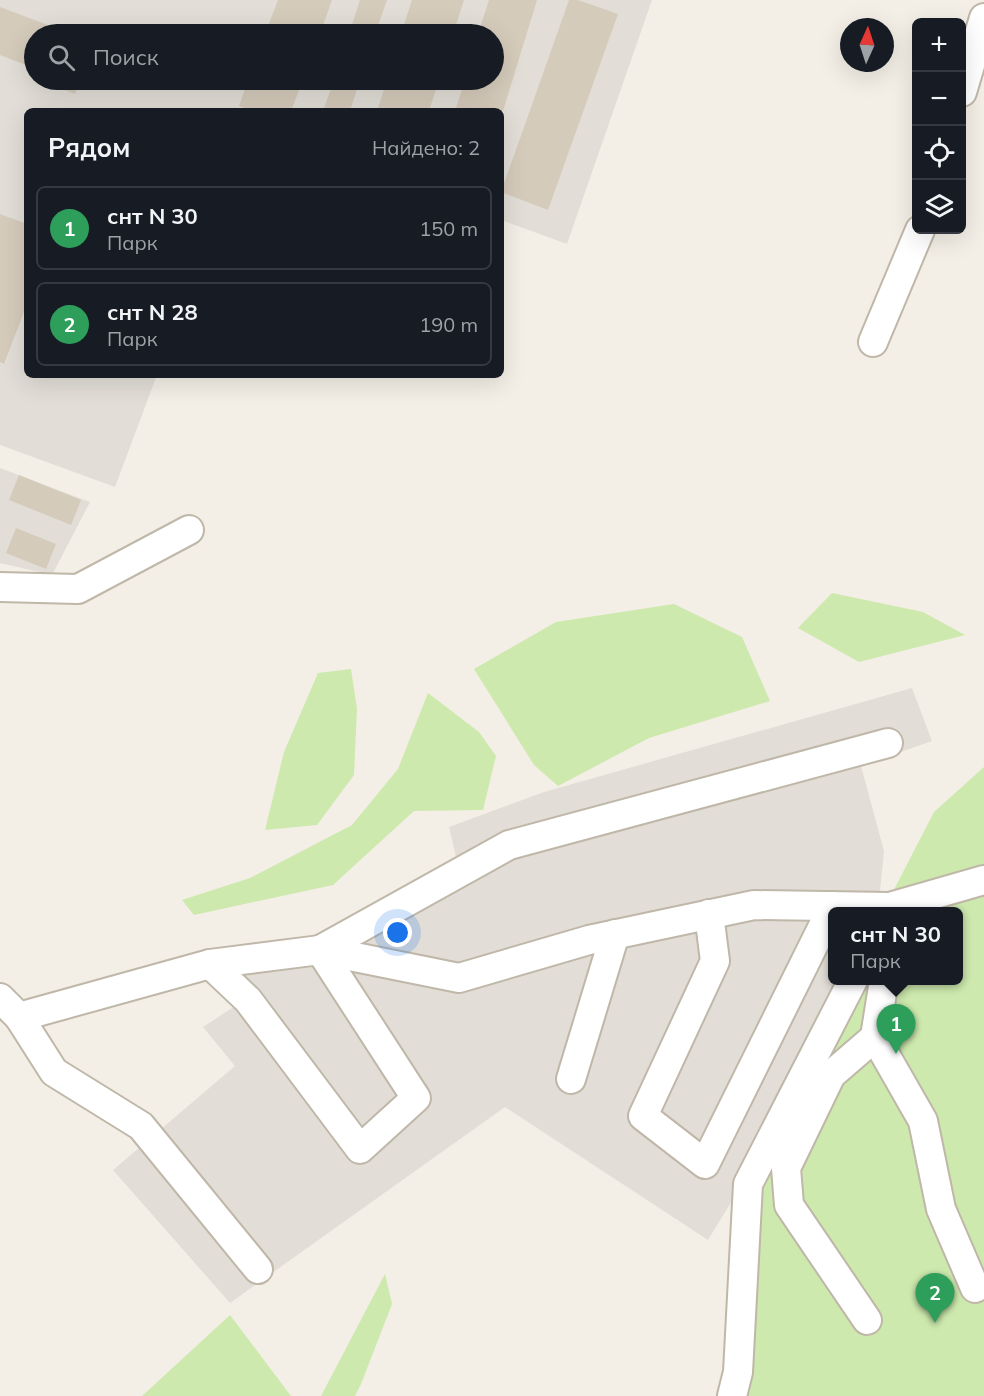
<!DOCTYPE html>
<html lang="ru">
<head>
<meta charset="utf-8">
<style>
  :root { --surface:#171b24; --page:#242831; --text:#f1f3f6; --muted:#9ea1a6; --line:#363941; --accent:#ea580c }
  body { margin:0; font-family:Mulish,sans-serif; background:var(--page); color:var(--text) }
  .controls { position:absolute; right:18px; top:18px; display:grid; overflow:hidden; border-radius:9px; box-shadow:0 6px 24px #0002 }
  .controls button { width:54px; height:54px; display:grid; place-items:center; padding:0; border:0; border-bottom:2px solid var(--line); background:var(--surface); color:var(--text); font:30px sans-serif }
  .compass { position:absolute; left:840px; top:18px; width:54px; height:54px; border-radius:50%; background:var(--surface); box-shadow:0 6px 24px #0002; rotate:3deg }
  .you { position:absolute; left:398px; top:933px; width:21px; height:21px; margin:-15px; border:4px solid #fff; border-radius:50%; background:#1a73e8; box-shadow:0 0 0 9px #1a73e833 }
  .badge { display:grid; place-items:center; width:39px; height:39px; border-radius:50%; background:var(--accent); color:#fff; font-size:20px; font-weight:700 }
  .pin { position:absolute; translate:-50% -50px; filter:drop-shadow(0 2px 3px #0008) }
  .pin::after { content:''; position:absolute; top:32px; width:21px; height:18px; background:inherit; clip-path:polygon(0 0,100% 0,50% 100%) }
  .popup { position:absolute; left:828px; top:907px; width:135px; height:78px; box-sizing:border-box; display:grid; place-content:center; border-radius:9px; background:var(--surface); filter:drop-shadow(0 2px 4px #0005); font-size:20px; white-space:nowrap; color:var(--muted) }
  .popup b { font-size:22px; color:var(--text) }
  .popup::after { content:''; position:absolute; left:50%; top:100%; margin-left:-12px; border:12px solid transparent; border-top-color:var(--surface) }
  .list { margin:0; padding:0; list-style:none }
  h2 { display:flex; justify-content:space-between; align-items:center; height:78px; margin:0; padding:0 24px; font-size:26px }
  h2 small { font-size:20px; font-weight:400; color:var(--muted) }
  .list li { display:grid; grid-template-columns:39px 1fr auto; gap:18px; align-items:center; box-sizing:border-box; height:84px; margin:0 12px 12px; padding:0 12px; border:2px solid var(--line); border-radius:9px }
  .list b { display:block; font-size:22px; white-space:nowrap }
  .list p { margin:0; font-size:20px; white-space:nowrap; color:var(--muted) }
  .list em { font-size:20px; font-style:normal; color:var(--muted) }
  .icon { flex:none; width:33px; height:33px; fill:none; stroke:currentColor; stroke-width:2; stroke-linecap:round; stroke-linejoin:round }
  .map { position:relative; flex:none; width:984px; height:1396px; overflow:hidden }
  .search { position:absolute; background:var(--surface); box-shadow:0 6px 24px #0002; left:24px; top:24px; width:480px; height:66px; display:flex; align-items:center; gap:15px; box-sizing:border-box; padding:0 21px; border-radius:33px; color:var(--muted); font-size:22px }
  .panel { position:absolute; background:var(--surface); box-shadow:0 6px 24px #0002; left:24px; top:108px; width:480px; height:270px; border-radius:9px }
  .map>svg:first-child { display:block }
  .industrial { fill:#e2ded7; fill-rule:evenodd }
  .green { fill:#cde9ad }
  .building { fill:#d5cbbb }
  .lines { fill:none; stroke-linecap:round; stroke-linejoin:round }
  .minor-casing { stroke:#bfb7a8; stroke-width:32 }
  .minor { stroke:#fff; stroke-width:28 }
</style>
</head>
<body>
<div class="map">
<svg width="984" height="1396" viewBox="0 0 984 1396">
  <rect width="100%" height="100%" fill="#f3efe6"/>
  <g class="industrial">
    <path d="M0,0H652L567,244L501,220V111H27V375H157L115,487L0,445ZM34,34H494V80H81L75,94L54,86L56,80H34Z"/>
    <polygon points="0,468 90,502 52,575 0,563"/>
    <polygon points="912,688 932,741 861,766 884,851 878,911 833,912 833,980 847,981 741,1186 708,1240 505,1107 230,1303 113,1170 235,1066 203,1027 238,1004 206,977 335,932 456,857 449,827 544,792"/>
  </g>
  <g class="green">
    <polygon points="832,593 923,612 965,635 859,662 798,628"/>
    <polygon points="674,604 742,637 770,701 649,738 558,786 534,765 474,669 556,622"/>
    <polygon points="351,669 357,709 354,775 317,825 265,830 284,752 318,673"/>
    <polygon points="428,693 479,732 496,756 483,810 414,811 333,885 194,915 182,900 250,878 352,825 398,769"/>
    <polygon points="984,767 984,1396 730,1396 741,1186 847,981 959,980 959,912 883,911 934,812"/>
    <polygon points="385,1274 392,1304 361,1384 355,1396 321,1396"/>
    <polygon points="230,1315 291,1396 142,1396"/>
  </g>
  <g class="building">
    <polygon points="278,0 332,0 320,34 265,34"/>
    <polygon points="360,0 387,0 375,34 349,34"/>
    <polygon points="412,0 464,0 453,34 401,34"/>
    <polygon points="489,0 537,0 503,111 455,111 465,80 494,80 494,34 478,34"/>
    <polygon points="569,0 578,0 618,14 548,210 501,192"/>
    <polygon points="0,7 56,28 54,34 34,34 34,68 0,55"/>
    <polygon points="56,80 81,80 75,94 53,86"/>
    <polygon points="248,80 303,80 291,111 253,111 239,106"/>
    <polygon points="334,80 360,80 350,111 323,111"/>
    <polygon points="387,80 439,80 429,111 377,111"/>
    <polygon points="0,214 27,224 27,304 4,364 0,362"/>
    <polygon points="19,475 81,500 71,525 9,500"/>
    <polygon points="16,528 56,544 46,569 6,553"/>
  </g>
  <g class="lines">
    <g class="minor-casing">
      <g id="minor">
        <polyline points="962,92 984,18"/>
        <polyline points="873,342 920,230"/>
        <polyline points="0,587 78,589 189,530"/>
        <polyline points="709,914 715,961 643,1116 705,1164 833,906"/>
        <polyline points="320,950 509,845 888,743"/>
        <polyline points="210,964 248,1000 360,1149 416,1098 320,950"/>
        <polyline points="884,980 875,1037 923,1121 941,1209 975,1288"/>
        <polyline points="0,998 19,1017 210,964 320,950 459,978 589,940 754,905 890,907 984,880"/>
        <polyline points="19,1017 54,1072 141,1126 258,1269"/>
        <polyline points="571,1079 615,934"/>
        <polyline points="867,1320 789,1205 786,1168 831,1075 875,1037"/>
        <polyline points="732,1396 738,1372 748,1184 853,980"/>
      </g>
    </g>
    <use href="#minor" class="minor"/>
  </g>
</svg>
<div class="controls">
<button>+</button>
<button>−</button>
<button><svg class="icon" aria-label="locate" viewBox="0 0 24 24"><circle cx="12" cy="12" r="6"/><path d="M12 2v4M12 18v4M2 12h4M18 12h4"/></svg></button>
<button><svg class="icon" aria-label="layers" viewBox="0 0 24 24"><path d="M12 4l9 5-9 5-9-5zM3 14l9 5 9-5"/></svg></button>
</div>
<svg class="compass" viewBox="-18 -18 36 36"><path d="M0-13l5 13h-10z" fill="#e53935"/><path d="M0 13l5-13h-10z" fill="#9ea1a6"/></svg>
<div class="you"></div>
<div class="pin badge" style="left:896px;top:1054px;background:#2e9e5b">1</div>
<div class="popup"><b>снт N 30</b>Парк</div>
<div class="pin badge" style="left:935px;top:1323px;background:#2e9e5b">2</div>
<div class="search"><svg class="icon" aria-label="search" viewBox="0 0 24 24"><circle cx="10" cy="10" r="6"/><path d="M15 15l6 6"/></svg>Поиск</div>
<section class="panel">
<h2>Рядом<small>Найдено: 2</small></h2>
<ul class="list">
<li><span class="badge" style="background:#2e9e5b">1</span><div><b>снт N 30</b><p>Парк</p></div><em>150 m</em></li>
<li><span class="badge" style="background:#2e9e5b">2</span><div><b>снт N 28</b><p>Парк</p></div><em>190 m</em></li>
</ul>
</section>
</div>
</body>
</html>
